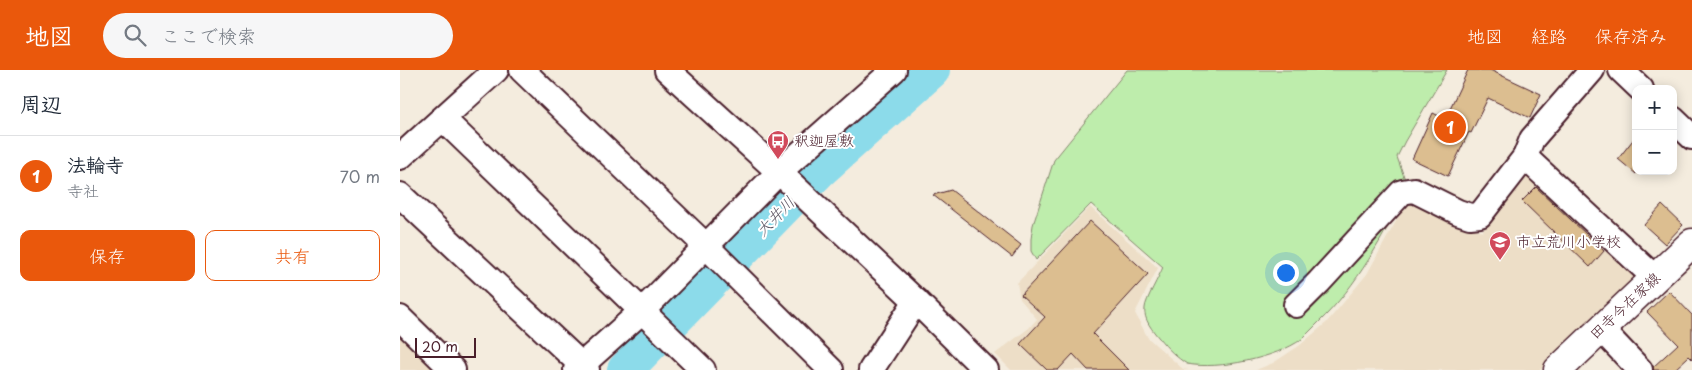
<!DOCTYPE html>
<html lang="ja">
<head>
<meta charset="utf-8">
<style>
  :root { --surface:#fff; --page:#f6f6f7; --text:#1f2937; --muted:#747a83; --line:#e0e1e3; --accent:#ea580c }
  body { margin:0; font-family:"Playpen Sans","Klee One",sans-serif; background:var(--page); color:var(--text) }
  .controls { position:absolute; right:15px; top:15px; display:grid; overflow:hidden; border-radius:10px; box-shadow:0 2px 12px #0003 }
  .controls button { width:45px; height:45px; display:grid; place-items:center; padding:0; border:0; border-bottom:1px solid var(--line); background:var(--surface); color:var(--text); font:25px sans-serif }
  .scale { position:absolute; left:15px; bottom:12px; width:61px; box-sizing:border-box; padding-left:5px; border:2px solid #4a1f2b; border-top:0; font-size:14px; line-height:18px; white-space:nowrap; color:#4a1f2b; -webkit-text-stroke:4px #fff; paint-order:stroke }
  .you { position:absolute; left:885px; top:202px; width:18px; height:18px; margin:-12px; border:4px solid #fff; border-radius:50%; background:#1a73e8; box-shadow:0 0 0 8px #1a73e833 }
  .badge { display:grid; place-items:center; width:32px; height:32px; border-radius:50%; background:var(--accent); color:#fff; font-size:16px; font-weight:700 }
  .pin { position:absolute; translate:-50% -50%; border:2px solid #fff; box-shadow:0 1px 5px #0006 }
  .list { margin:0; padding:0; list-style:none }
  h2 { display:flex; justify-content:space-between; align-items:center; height:65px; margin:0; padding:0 20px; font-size:21px }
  h2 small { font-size:16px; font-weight:400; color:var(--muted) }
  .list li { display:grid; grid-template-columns:32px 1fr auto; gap:15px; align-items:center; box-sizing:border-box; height:80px; padding:0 20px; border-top:1px solid var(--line) }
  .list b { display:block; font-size:19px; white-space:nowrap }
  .list p { margin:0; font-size:16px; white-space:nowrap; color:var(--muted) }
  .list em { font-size:16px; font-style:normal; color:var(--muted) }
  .actions { display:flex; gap:10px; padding:15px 20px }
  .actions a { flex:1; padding:11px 0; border:1px solid var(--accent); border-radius:10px; text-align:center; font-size:18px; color:var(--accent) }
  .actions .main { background:var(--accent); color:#fff }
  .icon { flex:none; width:28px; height:28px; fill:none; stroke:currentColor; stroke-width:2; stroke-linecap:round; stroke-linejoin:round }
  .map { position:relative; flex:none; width:1292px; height:300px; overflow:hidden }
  header { display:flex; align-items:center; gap:30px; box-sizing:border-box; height:70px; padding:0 25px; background:var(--accent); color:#fff }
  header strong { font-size:24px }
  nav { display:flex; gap:28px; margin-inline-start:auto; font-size:18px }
  .search { width:350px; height:45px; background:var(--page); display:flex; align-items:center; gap:12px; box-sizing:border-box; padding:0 18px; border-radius:28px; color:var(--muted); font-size:19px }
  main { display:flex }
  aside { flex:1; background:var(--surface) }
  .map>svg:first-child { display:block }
  .built { fill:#eddec7 }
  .green { fill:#beedac; stroke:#84866c }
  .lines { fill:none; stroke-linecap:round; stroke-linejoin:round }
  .river { stroke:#8cdbea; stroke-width:36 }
  .building { fill:#dcbe90; stroke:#4a1f2b }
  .street-casing { stroke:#4a1f2b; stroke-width:28 }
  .secondary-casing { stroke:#4a1f2b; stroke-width:31 }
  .street { stroke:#fff; stroke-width:24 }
  .secondary { stroke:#fff; stroke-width:28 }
  .labels { text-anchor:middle; stroke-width:4; stroke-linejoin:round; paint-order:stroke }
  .poi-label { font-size:15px; fill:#4a1f2b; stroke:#fff; text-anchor:start }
  .street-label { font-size:15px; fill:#4a1f2b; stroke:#fff }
  .water-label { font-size:16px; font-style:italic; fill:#5e5764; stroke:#fff }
</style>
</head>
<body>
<header>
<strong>地図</strong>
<div class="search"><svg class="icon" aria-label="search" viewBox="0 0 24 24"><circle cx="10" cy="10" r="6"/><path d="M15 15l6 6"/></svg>ここで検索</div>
<nav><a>地図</a><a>経路</a><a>保存済み</a></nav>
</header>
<main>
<aside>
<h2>周辺<small></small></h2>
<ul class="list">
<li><span class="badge">1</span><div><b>法輪寺</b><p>寺社</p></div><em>70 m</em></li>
</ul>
<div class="actions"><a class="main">保存</a><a>共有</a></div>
</aside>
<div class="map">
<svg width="1292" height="300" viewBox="0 0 1292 300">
  <rect width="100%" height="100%" fill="#f4ecde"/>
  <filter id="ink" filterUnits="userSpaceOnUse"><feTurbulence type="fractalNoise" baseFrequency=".02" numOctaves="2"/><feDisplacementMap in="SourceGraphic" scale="10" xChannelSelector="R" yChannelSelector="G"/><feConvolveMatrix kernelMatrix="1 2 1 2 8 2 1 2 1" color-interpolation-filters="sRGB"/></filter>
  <g filter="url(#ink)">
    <g class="built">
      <polygon points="1118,107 1132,107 1240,204 1140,300 856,300 873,293 899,276 926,253 939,238 967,204 1010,126 1082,162"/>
      <polygon points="690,137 758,198 735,243 748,268 783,299 789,300 611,300 595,284 629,258 637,249 620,229 617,213"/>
      <polygon points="0,256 46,300 0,300"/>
    </g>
    <path class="green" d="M727,0H1047L1005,71L997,87L1008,118C983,167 958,215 918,253C913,258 907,264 902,269C876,288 819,300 787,294C777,288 767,278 759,268C753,261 743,249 745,238C745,231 760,205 763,197L691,134L636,190L631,181V169L633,155L654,90Z"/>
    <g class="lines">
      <polyline class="river" points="225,300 420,100 532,0"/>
    </g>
    <g class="building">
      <polygon points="1068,0 1090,0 1141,24 1130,48 1088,28 1071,63 1069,62 1048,106 1012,89 1033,43 1045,49"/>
      <polygon points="1236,66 1236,104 1218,89"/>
      <polygon points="1136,117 1204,181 1190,197 1122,131"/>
      <polygon points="551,120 621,175 612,187 533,125"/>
      <polygon points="1262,135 1283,155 1265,174 1244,155"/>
      <polygon points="690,151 748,204 693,264 729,300 688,300 673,284 658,300 647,300 620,274 645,247 621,225"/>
      <polygon points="1269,221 1292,245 1292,289 1289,286 1274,300 1253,300 1253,297 1278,274 1247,242"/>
    </g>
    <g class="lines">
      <g class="street-casing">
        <g id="street">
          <polyline points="122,0 306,176 431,300"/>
          <polyline points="267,0 379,102 516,231 586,300"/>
          <polyline points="1192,0 1132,69 1125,87 1255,208"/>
          <polyline points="1221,0 1241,19"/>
          <polyline points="43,49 303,300"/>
          <polyline points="1273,49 1292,67"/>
          <polyline points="0,87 96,0"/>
          <polyline points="0,125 187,300"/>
          <polyline points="896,235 919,212 1002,122 1014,120 1058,142 1070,146 1080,145 1125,87"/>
          <polyline points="0,248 53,300"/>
          <polyline points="1201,259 1240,300"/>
          <polyline points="176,300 242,241 379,102 494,0"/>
          <polyline points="471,300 516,231"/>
        </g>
      </g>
      <g class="secondary-casing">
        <polyline id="secondary" points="1158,300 1292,173"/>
      </g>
      <use href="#street" class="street"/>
      <use href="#secondary" class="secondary"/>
    </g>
  </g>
  <defs>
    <g id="bus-pin" transform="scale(1.125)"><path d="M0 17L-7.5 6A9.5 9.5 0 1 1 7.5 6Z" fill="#d1495b" stroke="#fff"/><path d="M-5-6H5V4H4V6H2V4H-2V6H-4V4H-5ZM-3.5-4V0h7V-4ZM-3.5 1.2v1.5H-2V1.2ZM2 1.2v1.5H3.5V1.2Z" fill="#fff"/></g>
    <g id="school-pin" transform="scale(1.125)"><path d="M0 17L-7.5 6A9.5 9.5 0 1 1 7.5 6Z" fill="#d1495b" stroke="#fff"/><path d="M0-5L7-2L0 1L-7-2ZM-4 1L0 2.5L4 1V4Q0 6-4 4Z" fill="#fff"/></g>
  </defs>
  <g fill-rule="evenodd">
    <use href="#bus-pin" x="378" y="71"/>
    <use href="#school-pin" x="1100" y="172"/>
  </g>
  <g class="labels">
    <g class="poi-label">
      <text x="394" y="76">釈迦屋敷</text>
      <text x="1116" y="177">市立荒川小学校</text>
    </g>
    <g class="street-label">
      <text transform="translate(1225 236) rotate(-43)" y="5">田寺今在家線</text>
    </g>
    <g class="water-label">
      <text transform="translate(375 146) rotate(-46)" y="6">大井川</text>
    </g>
  </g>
</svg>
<div class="controls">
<button>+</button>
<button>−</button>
</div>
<div class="scale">20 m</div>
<div class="you"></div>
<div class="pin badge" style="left:1050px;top:57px">1</div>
</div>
</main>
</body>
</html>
